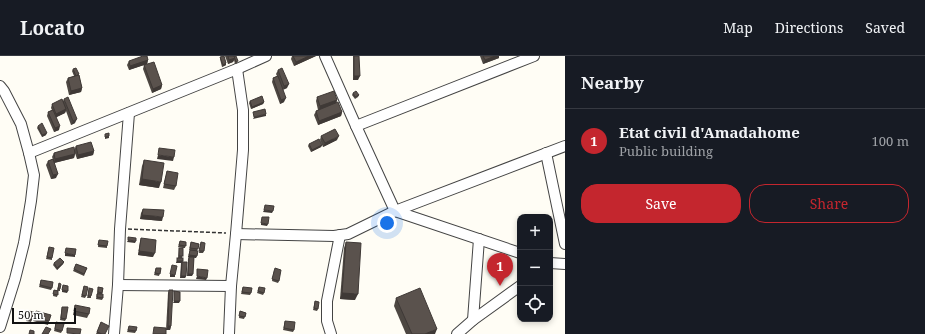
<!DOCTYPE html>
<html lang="en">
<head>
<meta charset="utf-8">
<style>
  :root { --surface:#171b24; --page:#20242c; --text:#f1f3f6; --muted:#9ea1a6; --line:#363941; --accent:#c4262e }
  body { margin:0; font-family:"Noto Serif",serif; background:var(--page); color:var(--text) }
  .controls { position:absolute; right:12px; bottom:12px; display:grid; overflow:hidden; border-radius:8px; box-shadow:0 2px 6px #0003 }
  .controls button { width:36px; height:36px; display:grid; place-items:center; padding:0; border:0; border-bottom:1px solid var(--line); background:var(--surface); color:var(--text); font:20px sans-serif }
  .scale { position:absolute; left:12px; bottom:10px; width:64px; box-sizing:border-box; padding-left:4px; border:2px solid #111; border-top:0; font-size:11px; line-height:14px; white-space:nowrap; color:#111; -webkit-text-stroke:3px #fff; paint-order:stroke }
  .you { position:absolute; left:387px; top:167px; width:14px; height:14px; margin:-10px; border:3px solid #fff; border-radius:50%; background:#1a73e8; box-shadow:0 0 0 6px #1a73e833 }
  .badge { display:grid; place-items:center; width:26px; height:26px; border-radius:50%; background:var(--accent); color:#fff; font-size:13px; font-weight:700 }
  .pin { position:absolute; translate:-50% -33px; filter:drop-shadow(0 1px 2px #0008) }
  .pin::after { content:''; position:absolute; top:21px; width:14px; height:12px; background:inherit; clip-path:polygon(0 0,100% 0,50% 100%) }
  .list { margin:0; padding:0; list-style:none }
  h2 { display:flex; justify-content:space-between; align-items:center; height:52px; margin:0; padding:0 16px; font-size:17px }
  h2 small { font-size:13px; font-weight:400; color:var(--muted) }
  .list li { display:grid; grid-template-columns:26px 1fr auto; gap:12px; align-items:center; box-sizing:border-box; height:64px; padding:0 16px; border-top:1px solid var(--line) }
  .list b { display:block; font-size:15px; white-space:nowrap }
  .list p { margin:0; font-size:13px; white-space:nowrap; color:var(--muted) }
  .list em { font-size:13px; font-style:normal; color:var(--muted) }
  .actions { display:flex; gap:8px; padding:12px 16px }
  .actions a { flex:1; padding:9px 0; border:1px solid var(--accent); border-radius:16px; text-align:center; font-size:14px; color:var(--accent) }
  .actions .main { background:var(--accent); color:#fff }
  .icon { flex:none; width:22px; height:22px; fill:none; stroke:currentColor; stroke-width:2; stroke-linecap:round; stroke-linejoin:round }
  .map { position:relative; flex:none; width:565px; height:278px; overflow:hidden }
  header { display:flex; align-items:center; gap:24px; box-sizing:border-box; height:56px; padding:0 20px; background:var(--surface); border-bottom:1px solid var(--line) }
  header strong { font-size:19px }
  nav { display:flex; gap:22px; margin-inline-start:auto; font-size:14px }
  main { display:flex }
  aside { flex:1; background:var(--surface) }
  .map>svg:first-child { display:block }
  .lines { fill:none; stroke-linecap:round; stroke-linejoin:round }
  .minor-casing { stroke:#444; stroke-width:12 }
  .path { stroke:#333; stroke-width:1.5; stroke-dasharray:4 2; stroke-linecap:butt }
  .minor { stroke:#fff; stroke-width:10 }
  .wall { fill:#4d4742 }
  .shaded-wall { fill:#3f3936 }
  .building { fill:#5a524d; stroke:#3f3936 }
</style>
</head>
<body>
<header>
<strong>Locato</strong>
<nav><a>Map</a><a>Directions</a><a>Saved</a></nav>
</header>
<main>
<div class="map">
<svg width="565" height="278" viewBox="0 0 565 278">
  <rect width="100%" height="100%" fill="#fffdf5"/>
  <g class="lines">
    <g class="minor-casing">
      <g id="minor">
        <polyline points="325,0 356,70 395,155 520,197"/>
        <polyline points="0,30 4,35 21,68 29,97 34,119 31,145 24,187 15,223 0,271"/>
        <polyline points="356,70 534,0"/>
        <polyline points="29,97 237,13 266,0"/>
        <polyline points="546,97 565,188"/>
        <polyline points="236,178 334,180 348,178 395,155 565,90"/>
        <polyline points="550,207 565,208"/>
        <polyline points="118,229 231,230"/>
        <polyline points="473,264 479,183"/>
        <polyline points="114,278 118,229 120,173 129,57"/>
        <polyline points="229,278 231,230 236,178 243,94 243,54 237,13"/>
        <polyline points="331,278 327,265 327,245 340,179"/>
        <polyline points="457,278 473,264 520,230"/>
      </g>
    </g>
    <polyline class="path" points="128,173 226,177"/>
    <use href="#minor" class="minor"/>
  </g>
  <g class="wall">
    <polygon points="225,0 236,0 237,7 235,8 234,4 233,6 228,8"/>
    <polygon points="292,0 316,0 294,10 291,3"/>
    <polygon points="353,0 359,0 358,24 353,24"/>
    <polygon points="480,0 499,0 499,2 483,8"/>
    <polygon points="220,1 226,7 226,9 222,11 220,3"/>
    <polygon points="148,4 147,8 129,14 127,9 129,5"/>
    <polygon points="144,9 162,29 161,33 152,37 143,13"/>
    <polygon points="73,13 79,19 82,32 81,36 69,39 66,26 68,22 74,20 72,15"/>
    <polygon points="278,14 287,32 283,33 284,46 280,48 272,26 273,22 277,20 276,18"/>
    <polygon points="353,37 359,39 358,41 355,43 352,39"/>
    <polygon points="317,41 337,44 336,47 342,56 341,60 318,69 314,59 316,55 318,54 316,45"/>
    <polygon points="64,43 75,67 71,69 66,55 65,57 56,61 59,74 54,76 47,60 48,56 52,54 51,52 52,48 63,45"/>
    <polygon points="250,45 264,46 263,48 251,53 249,47"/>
    <polygon points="38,70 46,79 42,81 37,72"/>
    <polygon points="321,80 337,84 323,91 320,84"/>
    <polygon points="309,88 322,89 321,91 311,96 308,90"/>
    <polygon points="76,90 94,95 93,99 77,103 75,97 74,102 54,107 56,122 51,123 46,109 48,105 53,103 52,101 54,97 74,94"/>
    <polygon points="144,104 159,132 139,129 142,110"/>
    <polygon points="167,115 176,130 174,134 163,132"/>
    <polygon points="143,153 162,165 140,163 141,157"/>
    <polygon points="141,182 153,201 138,199 140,186"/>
    <polygon points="99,184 107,190 107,192 98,191"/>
    <polygon points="180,185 186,186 185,192 183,192 182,202 182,206 186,220 185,222 180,222 181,207 176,207 178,202 179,192 183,192 178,191"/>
    <polygon points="191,186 199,188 197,195 196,202 194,201 192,220 187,220 188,203 189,201 191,201 188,201 190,194 191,194 189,194"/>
    <polygon points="201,186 204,195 203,197 199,197"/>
    <polygon points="346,186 355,244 340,243 344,192"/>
    <polygon points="49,191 52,202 52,204 46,203"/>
    <polygon points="64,206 63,208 57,214 53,209 54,207"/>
    <polygon points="76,208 87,212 84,220 73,215"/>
    <polygon points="156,212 161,212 159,220 154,219"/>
    <polygon points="274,214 279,225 278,227 272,225"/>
    <polygon points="41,224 52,232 51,234 39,231"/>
    <polygon points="59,227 60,233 60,235 58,235 57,241 53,240 54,234 57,234"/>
    <polygon points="84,230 86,240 85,242 81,241"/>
    <polygon points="98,231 103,232 102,238 103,242 102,244 96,243"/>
    <polygon points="243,231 251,237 250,239 241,238"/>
    <polygon points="259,231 264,237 263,239 257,237"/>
    <polygon points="89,234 91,240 91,242 87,242"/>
    <polygon points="169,234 171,270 170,274 166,274 168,237"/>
    <polygon points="396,242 435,278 406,278 394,250"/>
    <polygon points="315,245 318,253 317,255 313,254"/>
    <polygon points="75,249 89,258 87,262 73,259"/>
    <polygon points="62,251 66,263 65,265 60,264"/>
    <polygon points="28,255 34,256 31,266 26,265"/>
    <polygon points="36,255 49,265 48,269 33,265"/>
    <polygon points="240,255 246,257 244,263 239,262"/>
    <polygon points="285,265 294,274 293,276 283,274"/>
    <polygon points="56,266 62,275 61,277 54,275"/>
    <polygon points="101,266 105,278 96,278"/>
    <polygon points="129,270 136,275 135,277 127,276"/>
  </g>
  <g class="shaded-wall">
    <polygon points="309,0 316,0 294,10 296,6"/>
    <polygon points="495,0 499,0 499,2 483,8 485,4"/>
    <polygon points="235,2 233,6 228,8 229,4"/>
    <polygon points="148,4 147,8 129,14 130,10"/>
    <polygon points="226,7 226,9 222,11 223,9"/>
    <polygon points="354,20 360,20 358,24 353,24"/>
    <polygon points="289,28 287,32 283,34 284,30"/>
    <polygon points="162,29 161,33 152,37 153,33"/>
    <polygon points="82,32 81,36 69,39 71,35"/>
    <polygon points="286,42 284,46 280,48 281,44"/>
    <polygon points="337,44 336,48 319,54 320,50"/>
    <polygon points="264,46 263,48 251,53 252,51"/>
    <polygon points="66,53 65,57 55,62 56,58"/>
    <polygon points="342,56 341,60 318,69 319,65"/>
    <polygon points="266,58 266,60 253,63 254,61"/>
    <polygon points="77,63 75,67 71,69 73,65"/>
    <polygon points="60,70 59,74 54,76 55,72"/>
    <polygon points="47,77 46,79 42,81 42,79"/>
    <polygon points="109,80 109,82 105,83 105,81"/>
    <polygon points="339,80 337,84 323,91 325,87"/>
    <polygon points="322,89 321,91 311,96 312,94"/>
    <polygon points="94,95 93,99 77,103 78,99"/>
    <polygon points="75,98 74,102 54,107 55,103"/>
    <polygon points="158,99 174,101 173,105 157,103"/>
    <polygon points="58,118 56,122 51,123 53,119"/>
    <polygon points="142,123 161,126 159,132 139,129"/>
    <polygon points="264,154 273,155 272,157 263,156"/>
    <polygon points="142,159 163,161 162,165 140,163"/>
    <polygon points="261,167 268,168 267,170 261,169"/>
    <polygon points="128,184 136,185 135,187 127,186"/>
    <polygon points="139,195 155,197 153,201 138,199"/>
    <polygon points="65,197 75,199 75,201 65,200"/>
    <polygon points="189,199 197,200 196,202 188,201"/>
    <polygon points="177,205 183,205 182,207 176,207"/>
    <polygon points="64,206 63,208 57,214 57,212"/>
    <polygon points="170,218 175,219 175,221 170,221"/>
    <polygon points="188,218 193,218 192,220 187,220"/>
    <polygon points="181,220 186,220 185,222 180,222"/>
    <polygon points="197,220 207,222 206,224 196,223"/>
    <polygon points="62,234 68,235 67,237 62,236"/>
    <polygon points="342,237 358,238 355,244 340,243"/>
    <polygon points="174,245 180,245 179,247 173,247"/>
    <polygon points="168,270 171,270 170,274 166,274"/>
    <polygon points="437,273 435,278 425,278"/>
  </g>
  <g class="building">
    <polygon points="143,0 147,0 148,4 130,10 129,5"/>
    <polygon points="224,0 226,7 223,9 220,1"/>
    <polygon points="228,0 234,0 235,2 229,4"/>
    <polygon points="234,0 236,0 238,5 236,6"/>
    <polygon points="293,0 309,0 296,6"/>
    <polygon points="354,0 359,0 360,20 354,20"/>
    <polygon points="483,0 495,0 485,4"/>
    <polygon points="154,6 162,29 153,33 144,9"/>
    <polygon points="76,12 79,18 76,20 73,13"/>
    <polygon points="282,12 289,28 284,30 278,14"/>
    <polygon points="79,19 82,32 71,35 68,22"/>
    <polygon points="278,20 286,42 281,44 273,22"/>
    <polygon points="334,35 337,44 320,50 317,41"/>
    <polygon points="356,35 359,39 355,41 353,37"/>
    <polygon points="262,40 264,46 252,51 250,45"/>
    <polygon points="68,41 77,63 73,65 64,43"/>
    <polygon points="62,43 66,53 56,58 52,48"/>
    <polygon points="338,46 342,56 319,65 316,55"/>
    <polygon points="265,53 266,58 254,61 253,56"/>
    <polygon points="53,54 60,70 55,72 48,56"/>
    <polygon points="42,67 47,77 42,79 38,70"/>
    <polygon points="335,73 339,80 325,87 321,80"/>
    <polygon points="109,77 109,80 105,81 105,78"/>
    <polygon points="319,83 322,89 312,94 309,88"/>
    <polygon points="91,86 94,95 78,99 76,90"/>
    <polygon points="74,91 75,98 55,103 54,97"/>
    <polygon points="159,92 175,94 174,101 158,99"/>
    <polygon points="53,103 58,118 53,119 48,105"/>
    <polygon points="144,104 164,107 161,126 142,123"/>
    <polygon points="167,115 178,117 176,130 164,128"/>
    <polygon points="265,149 274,150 273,155 264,154"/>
    <polygon points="143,153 164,154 163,161 142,159"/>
    <polygon points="262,161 269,161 268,168 261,167"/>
    <polygon points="128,181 136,182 136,185 128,184"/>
    <polygon points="141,182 156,184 155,197 139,195"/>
    <polygon points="99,184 108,185 107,190 98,189"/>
    <polygon points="180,185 186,186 186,190 179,189"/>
    <polygon points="191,186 199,188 198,193 190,192"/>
    <polygon points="201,186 205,187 204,195 199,195"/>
    <polygon points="346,186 361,187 358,238 342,237"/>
    <polygon points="49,191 54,192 52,202 47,201"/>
    <polygon points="66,192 76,193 75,199 65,197"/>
    <rect x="179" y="192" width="4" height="8"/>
    <polygon points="190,194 198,195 197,200 189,199"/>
    <polygon points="189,201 194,201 193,218 188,218"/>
    <polygon points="60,202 64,206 57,212 54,207"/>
    <rect x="177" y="202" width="6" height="3"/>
    <polygon points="182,206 187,206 186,220 181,220"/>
    <polygon points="76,208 87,212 84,218 74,213"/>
    <polygon points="172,209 177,210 175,219 170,218"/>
    <polygon points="156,212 161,212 160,218 155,217"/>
    <polygon points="275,212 281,214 279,225 272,223"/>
    <polygon points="197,213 208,214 207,222 197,220"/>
    <polygon points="41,224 53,226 52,232 40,229"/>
    <polygon points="59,227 61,228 60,233 58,233"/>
    <polygon points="63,229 68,230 68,235 62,234"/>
    <polygon points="84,230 88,231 86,240 82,239"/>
    <polygon points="98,231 103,232 102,237 98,236"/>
    <polygon points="243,231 252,232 251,237 242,236"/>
    <polygon points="259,231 265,232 264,237 258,235"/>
    <polygon points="89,232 93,233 91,240 88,240"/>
    <polygon points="420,232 437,273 425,278 412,278 396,242"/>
    <polygon points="54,234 58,235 58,239 53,238"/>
    <polygon points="169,234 173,234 171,270 168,270"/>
    <polygon points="174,235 180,236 180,245 174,245"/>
    <polygon points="97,238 103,238 103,242 97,241"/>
    <polygon points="315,245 319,246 318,253 314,252"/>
    <polygon points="75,249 90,252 89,258 74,255"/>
    <polygon points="62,251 68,251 66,263 61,262"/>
    <polygon points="28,255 34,256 32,264 26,263"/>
    <polygon points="36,255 51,259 49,265 35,261"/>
    <polygon points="240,255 246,257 245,261 239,260"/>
    <polygon points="285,265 295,266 294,274 284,272"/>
    <polygon points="56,266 64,268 62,275 55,273"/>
    <polygon points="101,266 109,270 105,278 102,278 97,276"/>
    <polygon points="129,270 137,271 136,275 128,274"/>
    <polygon points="46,271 51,273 48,278 42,278"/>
    <polygon points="154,271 166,272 166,278 153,278"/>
    <polygon points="67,272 81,273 80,278 67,277"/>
    <polygon points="30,274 34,275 34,278 29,278"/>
  </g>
</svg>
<div class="controls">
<button>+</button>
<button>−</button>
<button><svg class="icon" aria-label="locate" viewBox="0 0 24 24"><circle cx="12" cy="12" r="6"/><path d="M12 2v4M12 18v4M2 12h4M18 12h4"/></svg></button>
</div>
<div class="scale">50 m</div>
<div class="you"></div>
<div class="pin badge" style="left:500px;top:230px">1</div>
</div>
<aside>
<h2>Nearby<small></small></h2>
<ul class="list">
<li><span class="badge">1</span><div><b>Etat civil d'Amadahome</b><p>Public building</p></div><em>100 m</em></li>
</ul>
<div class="actions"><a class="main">Save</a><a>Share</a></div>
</aside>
</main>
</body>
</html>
